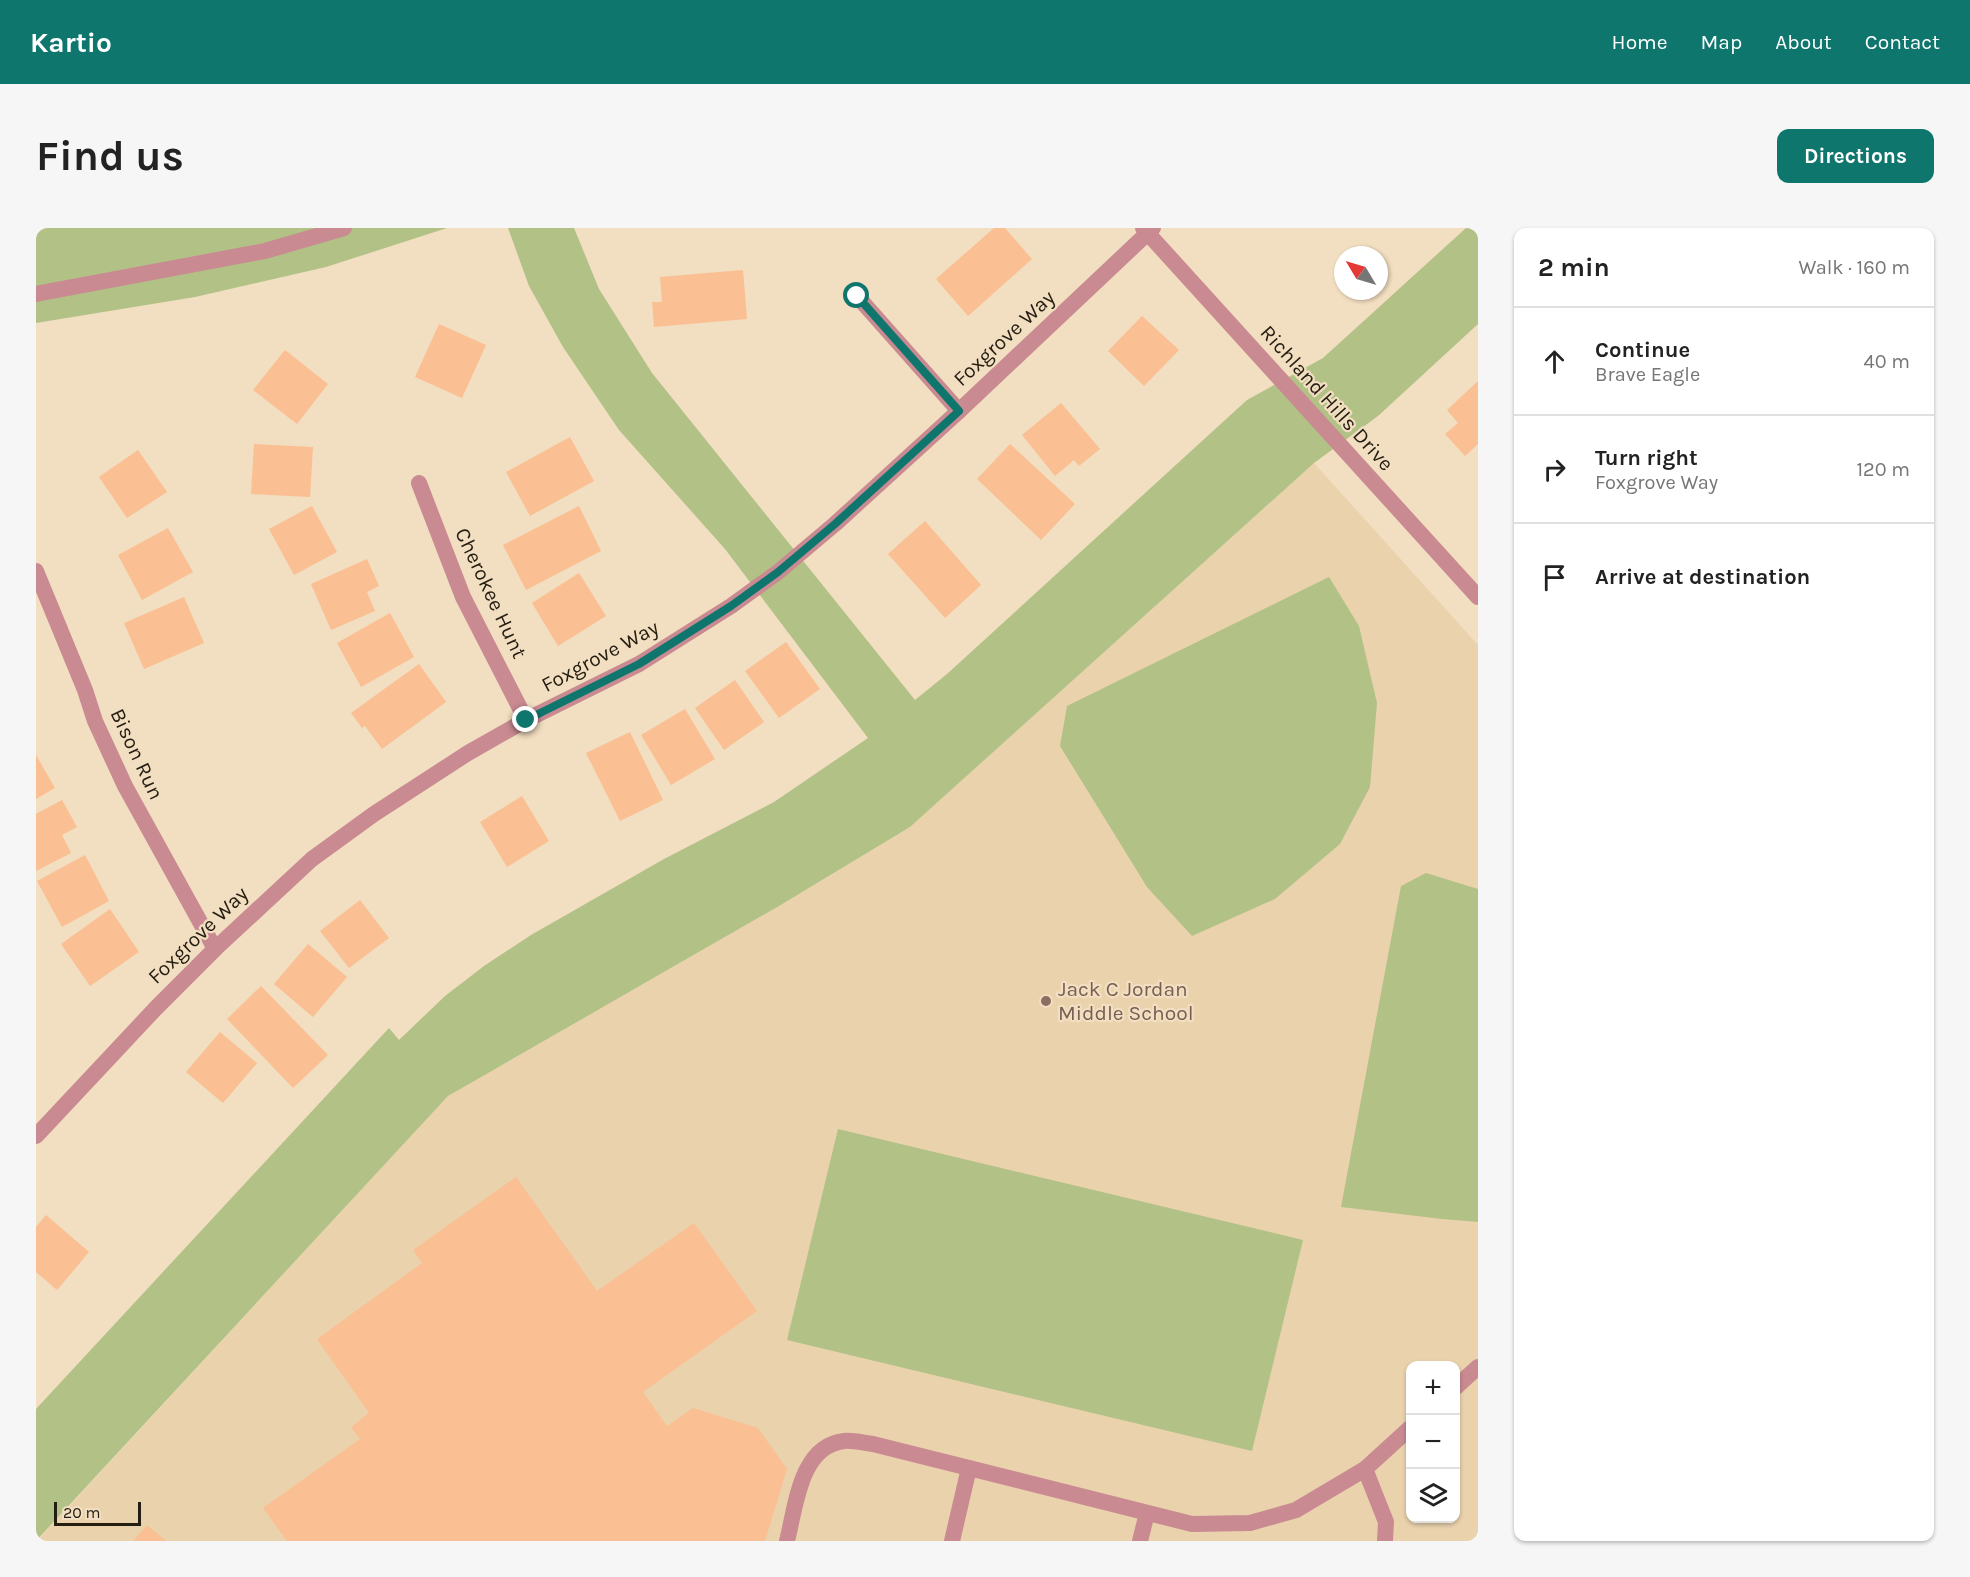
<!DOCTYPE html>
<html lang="en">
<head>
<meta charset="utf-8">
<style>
  :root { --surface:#fff; --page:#f6f6f6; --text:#222; --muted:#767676; --line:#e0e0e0; --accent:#0f766e }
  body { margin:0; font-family:Karla,sans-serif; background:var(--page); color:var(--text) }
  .controls { position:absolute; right:18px; bottom:18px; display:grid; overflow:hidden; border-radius:12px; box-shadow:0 2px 4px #0004 }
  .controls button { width:54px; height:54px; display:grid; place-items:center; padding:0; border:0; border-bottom:2px solid var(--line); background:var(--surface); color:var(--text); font:30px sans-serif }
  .compass { position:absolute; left:1298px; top:18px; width:54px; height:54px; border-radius:50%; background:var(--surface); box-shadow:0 2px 4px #0004; rotate:308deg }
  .scale { position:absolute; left:18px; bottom:15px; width:87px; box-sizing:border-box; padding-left:6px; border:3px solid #241d12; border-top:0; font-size:16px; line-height:21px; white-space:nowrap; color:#241d12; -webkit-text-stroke:4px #f2dec0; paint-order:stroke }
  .stop { position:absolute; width:18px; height:18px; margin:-14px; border:4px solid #0f766e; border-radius:50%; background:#fff }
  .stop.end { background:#0f766e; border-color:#fff; box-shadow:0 2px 6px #0008 }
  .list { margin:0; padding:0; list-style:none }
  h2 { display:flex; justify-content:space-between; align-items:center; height:78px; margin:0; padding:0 24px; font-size:26px }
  h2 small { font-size:20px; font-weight:400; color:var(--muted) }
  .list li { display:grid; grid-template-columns:39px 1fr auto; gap:18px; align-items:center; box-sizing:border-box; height:108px; padding:0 24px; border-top:2px solid var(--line) }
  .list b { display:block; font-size:22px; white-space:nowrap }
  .list p { margin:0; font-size:20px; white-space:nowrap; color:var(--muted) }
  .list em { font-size:20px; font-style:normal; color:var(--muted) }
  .icon { flex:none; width:33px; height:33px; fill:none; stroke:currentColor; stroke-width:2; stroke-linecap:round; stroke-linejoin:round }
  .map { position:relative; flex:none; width:1442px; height:1313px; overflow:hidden; border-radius:12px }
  header { display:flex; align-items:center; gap:36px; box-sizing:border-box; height:84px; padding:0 30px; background:var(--accent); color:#fff }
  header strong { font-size:28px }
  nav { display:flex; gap:33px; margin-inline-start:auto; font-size:21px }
  .intro { display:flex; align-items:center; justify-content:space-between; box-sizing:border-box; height:144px; padding:0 36px }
  h1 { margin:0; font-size:42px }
  .button { padding:15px 27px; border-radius:12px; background:var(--accent); color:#fff; font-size:21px; font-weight:700 }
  main { display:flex; gap:36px; padding:0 36px }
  aside { flex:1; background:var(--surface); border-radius:12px; box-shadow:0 2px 4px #0004 }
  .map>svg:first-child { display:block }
  .built { fill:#ead2ad; fill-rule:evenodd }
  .green { fill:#b2c186 }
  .building { fill:#fabf92 }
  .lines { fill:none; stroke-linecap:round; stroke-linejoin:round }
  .service { stroke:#c98a92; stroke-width:16 }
  .minor { stroke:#c98a92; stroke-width:16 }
  .tertiary { stroke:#c98a92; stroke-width:16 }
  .route { stroke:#0f766e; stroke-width:8 }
  .education-dot { fill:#8d6e63; stroke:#f2dec0; stroke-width:2 }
  .labels { text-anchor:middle; stroke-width:4.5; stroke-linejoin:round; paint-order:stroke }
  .street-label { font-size:21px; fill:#241d12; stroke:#f2dec0 }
  .education-label { font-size:21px; fill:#785e54; stroke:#f2dec0; text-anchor:start }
</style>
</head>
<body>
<header>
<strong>Kartio</strong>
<nav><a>Home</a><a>Map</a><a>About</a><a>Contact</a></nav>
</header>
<div class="intro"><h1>Find us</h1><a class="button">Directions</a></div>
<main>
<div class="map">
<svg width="1442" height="1313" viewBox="0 0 1442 1313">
  <rect width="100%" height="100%" fill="#f2dec0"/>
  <path class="built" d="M1278,235L1442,417V1313H1L412,868L743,678L874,599ZM1374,1138H1420V1290H1374Z"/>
  <g class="green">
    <polygon points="0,0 411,0 290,39 159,69 0,95"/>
    <polygon points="472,0 538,0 563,61 616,145 879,472 911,446 1211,172 1287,130 1430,0 1442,0 1442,96 1342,188 1278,235 874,599 743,678 412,868 0,1313 0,1181 353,800 363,812 409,768 448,738 495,707 628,631 738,574 832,510 689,321 583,202 527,119 493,58"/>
    <polygon points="1293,349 1323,398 1341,475 1334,559 1304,616 1239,671 1156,708 1111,659 1024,518 1031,478"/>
    <polygon points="1390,645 1442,661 1442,994 1406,991 1305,979 1365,658"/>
    <polygon points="802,901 1267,1012 1216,1223 751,1112"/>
  </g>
  <g class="building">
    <polygon points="958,0 969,0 996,31 932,88 900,51"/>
    <polygon points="707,42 711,91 618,99 616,74 626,74 624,49"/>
    <polygon points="1106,88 1143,122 1108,158 1072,123"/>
    <polygon points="403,96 450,117 426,170 379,149"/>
    <polygon points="249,122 292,156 261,196 217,162"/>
    <polygon points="1442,153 1442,216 1429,228 1409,206 1422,195 1411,182"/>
    <polygon points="1025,175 1064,221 1043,238 1038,232 1019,248 986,207"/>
    <polygon points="534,209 558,253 494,288 470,244"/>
    <polygon points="218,216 277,219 274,269 215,266"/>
    <polygon points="974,216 1039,276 1005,312 941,251"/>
    <polygon points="102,222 131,264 91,290 63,249"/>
    <polygon points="276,278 301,324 258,347 233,301"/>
    <polygon points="543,278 565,323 490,362 467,317"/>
    <polygon points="889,293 945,357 909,390 852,326"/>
    <polygon points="132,300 157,344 106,372 82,327"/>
    <polygon points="331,331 343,358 331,364 339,383 295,402 275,356"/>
    <polygon points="543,345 570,388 522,418 496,375"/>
    <polygon points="148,369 168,415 108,441 88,395"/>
    <polygon points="354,385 378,429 325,459 301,415"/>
    <polygon points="750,414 784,461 743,490 709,443"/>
    <polygon points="383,436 410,474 346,521 329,498 326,500 315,485"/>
    <polygon points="699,452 728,494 688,522 659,480"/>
    <polygon points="649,481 679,531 635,557 605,507"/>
    <polygon points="594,504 627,572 584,593 550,525"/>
    <polygon points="0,527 19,560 0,571"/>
    <polygon points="486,568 513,613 471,639 444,594"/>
    <polygon points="26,572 41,599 26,607 35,625 0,643 0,586"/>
    <polygon points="49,627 73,673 26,699 1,653"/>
    <polygon points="324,672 353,710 313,740 284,703"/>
    <polygon points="74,681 103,724 54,758 25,716"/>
    <polygon points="272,716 311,749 277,789 238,756"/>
    <polygon points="225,758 292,827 257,860 191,791"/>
    <polygon points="184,804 221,835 187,875 150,844"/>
    <polygon points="480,949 561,1063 658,995 721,1083 607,1164 631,1198 657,1180 722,1200 751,1241 729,1313 251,1313 227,1280 324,1211 315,1199 333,1185 281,1111 386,1035 377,1022"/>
    <polygon points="10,987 53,1024 21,1062 0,1044 0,999"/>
    <polygon points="111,1297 130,1313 97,1313"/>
  </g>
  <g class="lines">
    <g class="service">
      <polyline points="1420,1159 1442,1139"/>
      <polyline points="1329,1241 1350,1294 1349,1313"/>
      <path d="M751,1313C760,1278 764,1218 808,1213C817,1212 828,1215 837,1216L1156,1296L1214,1295L1260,1282L1329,1241L1374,1200"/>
      <polyline points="916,1313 933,1240"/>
      <polyline points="1104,1313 1111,1285"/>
    </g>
    <g class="minor">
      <polyline points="821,68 923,183"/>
      <polyline points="383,255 427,369 490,492"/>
      <polyline points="0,343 49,462 59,493 89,558 179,721"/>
      <polyline points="0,908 120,780 179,721 276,631 338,586 432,525 490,492 603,436 695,378 742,344 799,296 923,183 1117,0"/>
    </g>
    <g class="tertiary">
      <polyline points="1107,0 1442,369"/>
      <polyline points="0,66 229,23 308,0"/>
    </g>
  </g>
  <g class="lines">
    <polyline class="route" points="490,492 603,436 695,378 742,344 799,296 923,183 821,68"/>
  </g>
  <circle class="education-dot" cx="1010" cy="773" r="6"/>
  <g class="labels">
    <g class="street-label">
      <text transform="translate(968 110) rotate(-43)" y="7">Foxgrove Way</text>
      <text transform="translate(1291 170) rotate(48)" y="7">Richland Hills Drive</text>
      <text transform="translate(455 365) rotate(65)" y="7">Cherokee Hunt</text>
      <text transform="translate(564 428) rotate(-28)" y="7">Foxgrove Way</text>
      <text transform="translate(101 526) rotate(65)" y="7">Bison Run</text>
      <text transform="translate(162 707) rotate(-44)" y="7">Foxgrove Way</text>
    </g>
    <g class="education-label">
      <text x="1022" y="768">Jack C Jordan<tspan x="1022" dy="24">Middle School</tspan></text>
    </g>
  </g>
</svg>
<div class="controls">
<button>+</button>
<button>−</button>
<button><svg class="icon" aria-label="layers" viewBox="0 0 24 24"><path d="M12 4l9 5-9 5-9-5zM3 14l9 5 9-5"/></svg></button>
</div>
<svg class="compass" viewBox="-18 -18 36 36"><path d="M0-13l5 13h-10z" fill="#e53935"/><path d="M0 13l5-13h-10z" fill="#767676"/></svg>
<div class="scale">20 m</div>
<div class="stop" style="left:821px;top:68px"></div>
<div class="stop end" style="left:490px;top:492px"></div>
</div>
<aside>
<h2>2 min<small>Walk · 160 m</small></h2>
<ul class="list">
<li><svg class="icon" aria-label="ahead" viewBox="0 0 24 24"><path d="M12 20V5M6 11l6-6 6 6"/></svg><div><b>Continue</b><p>Brave Eagle</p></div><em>40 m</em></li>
<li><svg class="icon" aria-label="right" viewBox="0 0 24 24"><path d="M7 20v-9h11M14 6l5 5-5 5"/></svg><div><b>Turn right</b><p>Foxgrove Way</p></div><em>120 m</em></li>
<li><svg class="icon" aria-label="arrive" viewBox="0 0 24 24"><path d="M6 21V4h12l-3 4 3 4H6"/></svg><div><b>Arrive at destination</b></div></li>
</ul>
</aside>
</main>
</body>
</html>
